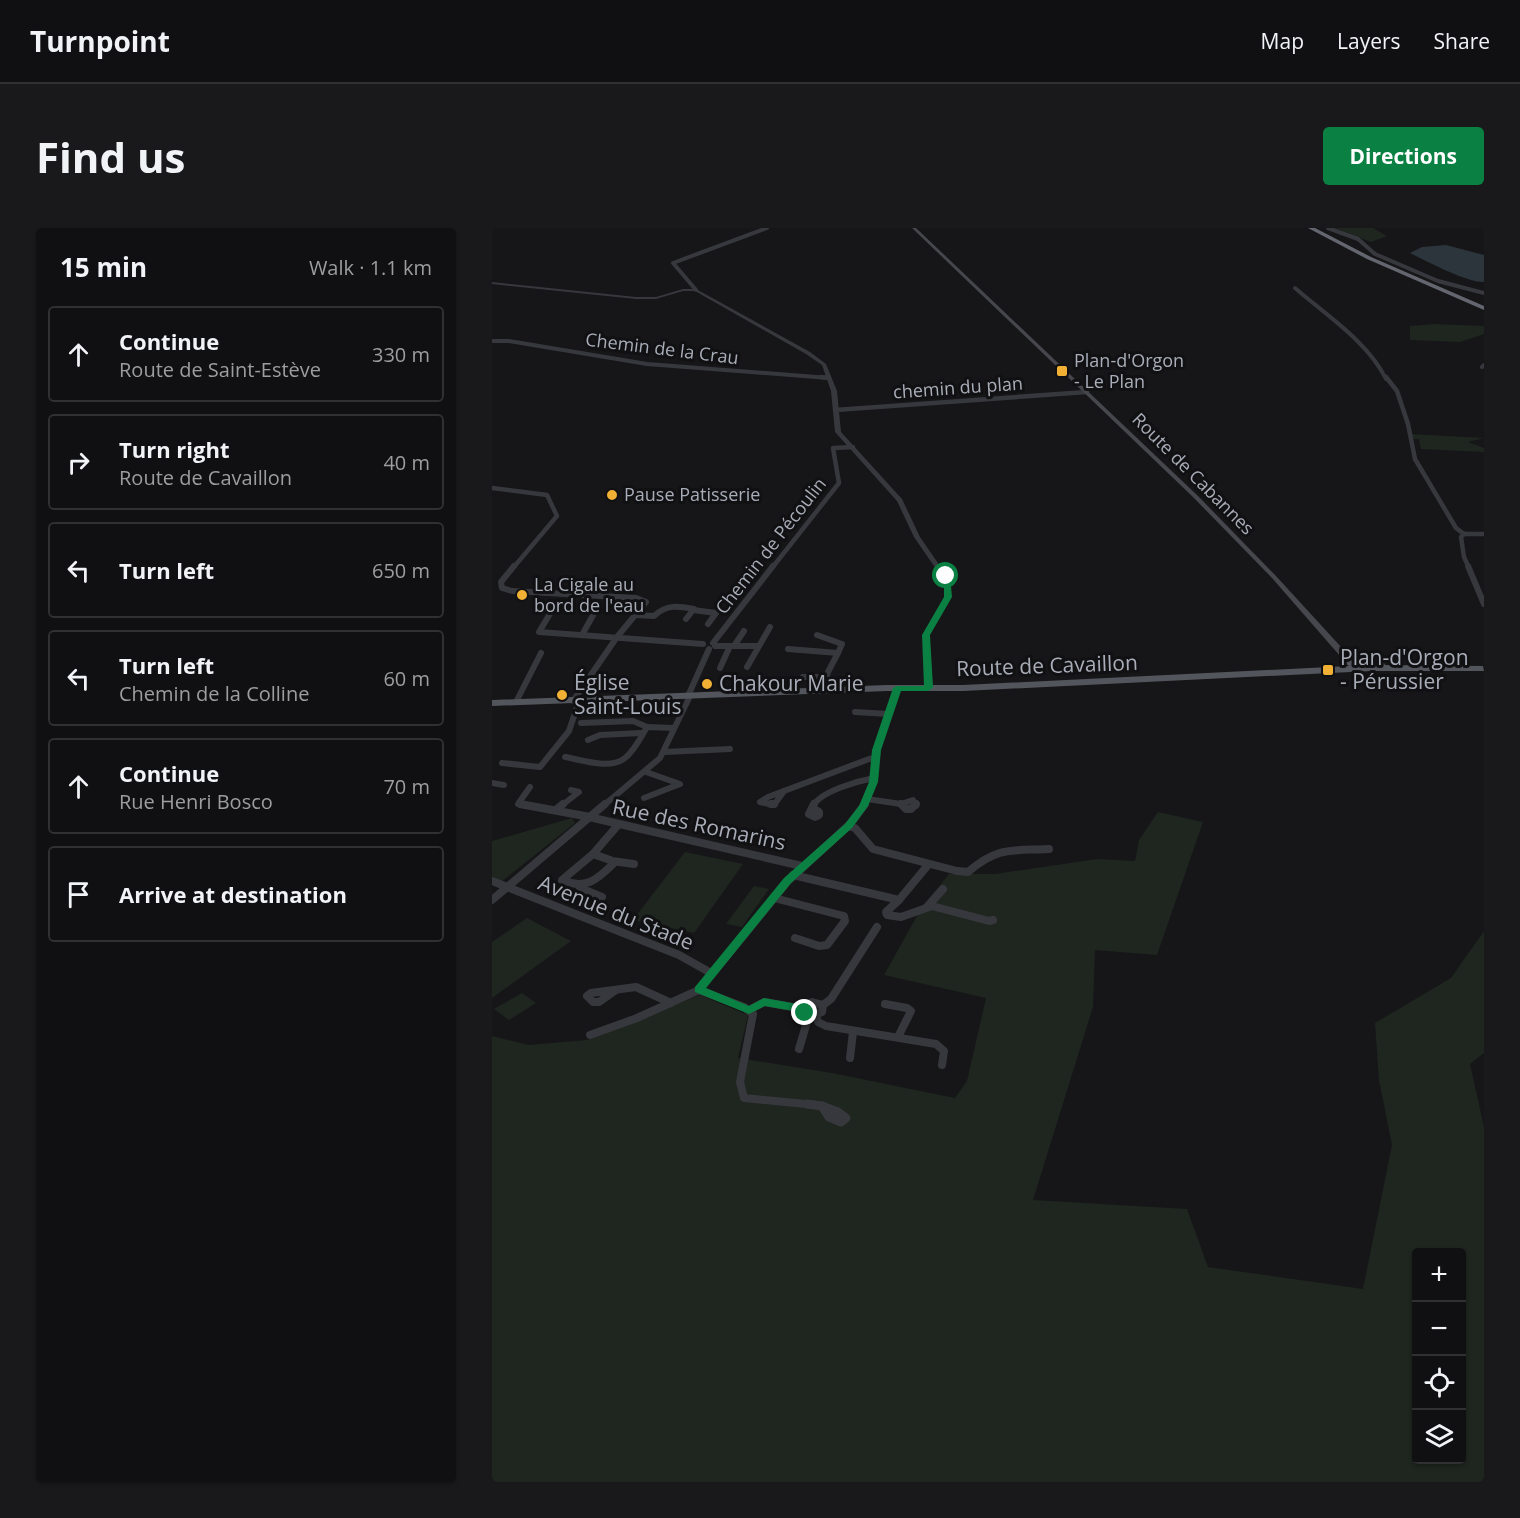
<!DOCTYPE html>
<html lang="en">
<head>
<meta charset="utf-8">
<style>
  :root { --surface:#101012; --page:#19191b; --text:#f1f3f6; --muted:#9c9d9f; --line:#303032; --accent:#0b8043 }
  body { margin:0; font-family:"Open Sans",sans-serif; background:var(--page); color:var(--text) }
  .controls { position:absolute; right:18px; bottom:18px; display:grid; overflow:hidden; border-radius:6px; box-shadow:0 2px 4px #0004 }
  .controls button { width:54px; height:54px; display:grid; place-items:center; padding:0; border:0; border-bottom:2px solid var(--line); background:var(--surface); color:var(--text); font:30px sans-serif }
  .stop { position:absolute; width:18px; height:18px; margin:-14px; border:4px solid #0b8043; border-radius:50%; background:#fff }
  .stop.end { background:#0b8043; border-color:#fff; box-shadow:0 2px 6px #0008 }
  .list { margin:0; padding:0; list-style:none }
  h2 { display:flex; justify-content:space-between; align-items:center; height:78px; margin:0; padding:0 24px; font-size:26px }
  h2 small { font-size:20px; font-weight:400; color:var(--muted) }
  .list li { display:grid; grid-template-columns:39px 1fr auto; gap:18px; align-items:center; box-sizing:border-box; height:96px; margin:0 12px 12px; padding:0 12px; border:2px solid var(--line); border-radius:6px }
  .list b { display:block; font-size:22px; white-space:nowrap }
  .list p { margin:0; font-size:20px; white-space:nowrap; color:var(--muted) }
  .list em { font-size:20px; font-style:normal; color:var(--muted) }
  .icon { flex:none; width:33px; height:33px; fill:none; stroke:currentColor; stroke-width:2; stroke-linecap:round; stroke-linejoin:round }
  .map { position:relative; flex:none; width:992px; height:1254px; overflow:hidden; border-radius:6px }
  header { display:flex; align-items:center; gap:36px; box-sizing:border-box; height:84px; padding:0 30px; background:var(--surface); border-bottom:2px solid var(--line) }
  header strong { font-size:28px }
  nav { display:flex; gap:33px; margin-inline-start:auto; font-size:21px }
  .intro { display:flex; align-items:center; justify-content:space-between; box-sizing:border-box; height:144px; padding:0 36px }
  h1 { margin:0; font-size:42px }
  .button { padding:15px 27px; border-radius:6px; background:var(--accent); color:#fff; font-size:21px; font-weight:700 }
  main { display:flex; gap:36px; padding:0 36px }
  aside { flex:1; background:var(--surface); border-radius:6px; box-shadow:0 2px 4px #0004 }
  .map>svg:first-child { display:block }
  .green { fill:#1e261f; fill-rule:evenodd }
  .water { fill:#2c353c }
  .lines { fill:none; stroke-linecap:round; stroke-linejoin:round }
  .minor-far4 { stroke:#37383d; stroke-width:4 }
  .minor-far3 { stroke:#37383d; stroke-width:4.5 }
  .minor-far2 { stroke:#37383d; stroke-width:6 }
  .minor-far1 { stroke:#37383d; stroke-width:8 }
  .minor { stroke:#37383d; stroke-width:9 }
  .tertiary { fill:#37383d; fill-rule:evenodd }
  .secondary { fill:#45474d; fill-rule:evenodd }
  .primary { fill:#53555c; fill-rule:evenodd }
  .motorway { fill:#63666e; fill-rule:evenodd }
  .route { fill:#0b8043 }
  .poi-dot { fill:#f2b134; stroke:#111113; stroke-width:2 }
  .labels { text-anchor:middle; stroke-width:6; stroke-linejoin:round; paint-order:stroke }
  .far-street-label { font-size:18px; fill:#a8adb8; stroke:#111113 }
  .far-poi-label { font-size:18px; fill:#a8adb8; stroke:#111113; text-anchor:start }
  .poi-label { font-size:21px; fill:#a8adb8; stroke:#111113; text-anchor:start }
  .street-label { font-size:21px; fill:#a8adb8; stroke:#111113 }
</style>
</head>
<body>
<header>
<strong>Turnpoint</strong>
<nav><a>Map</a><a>Layers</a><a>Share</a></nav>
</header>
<div class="intro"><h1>Find us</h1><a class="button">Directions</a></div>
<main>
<aside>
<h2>15 min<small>Walk · 1.1 km</small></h2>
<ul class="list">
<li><svg class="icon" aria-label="ahead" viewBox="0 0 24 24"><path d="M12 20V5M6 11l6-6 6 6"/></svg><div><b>Continue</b><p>Route de Saint-Estève</p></div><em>330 m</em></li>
<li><svg class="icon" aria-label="right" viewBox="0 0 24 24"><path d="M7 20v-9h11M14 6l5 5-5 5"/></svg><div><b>Turn right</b><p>Route de Cavaillon</p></div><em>40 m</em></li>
<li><svg class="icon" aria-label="left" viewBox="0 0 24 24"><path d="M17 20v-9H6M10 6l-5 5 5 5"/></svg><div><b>Turn left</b></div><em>650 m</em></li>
<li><svg class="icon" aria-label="left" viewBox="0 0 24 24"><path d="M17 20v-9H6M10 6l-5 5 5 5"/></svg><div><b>Turn left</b><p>Chemin de la Colline</p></div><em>60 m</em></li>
<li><svg class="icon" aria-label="ahead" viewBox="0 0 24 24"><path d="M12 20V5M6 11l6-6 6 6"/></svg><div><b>Continue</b><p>Rue Henri Bosco</p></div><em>70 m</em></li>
<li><svg class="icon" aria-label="arrive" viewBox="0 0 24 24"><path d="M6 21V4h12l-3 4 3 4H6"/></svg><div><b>Arrive at destination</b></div></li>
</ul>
</aside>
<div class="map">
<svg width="992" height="1254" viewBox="0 0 992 1254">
  <rect width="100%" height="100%" fill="#161618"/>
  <g class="green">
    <polygon points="843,0 881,0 895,8 879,14"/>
    <polygon points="943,96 992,98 992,106 968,114 918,112 918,98"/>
    <polygon points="917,206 992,210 976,214 992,220 992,224 929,221 927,211 918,211"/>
    <path d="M666,584L711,594L665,727L603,722L601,779L541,972L695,981L716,1039L871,1061L900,917L887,852L883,795L959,750L992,703V825L978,836L992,899V1254H0V808L37,817L95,812L208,767L256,787L246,830L340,845L463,870L475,853L494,770L392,747L430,679L457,646H503L605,631L643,633L647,612ZM924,1024H970V1232H924Z"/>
    <polygon points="80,590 83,595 9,654 0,650 0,613"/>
    <polygon points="193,624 251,636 202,705 141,692"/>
    <polygon points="262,658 277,661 250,699 234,696"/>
    <polygon points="35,690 79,713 0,770 0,714"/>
    <polygon points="30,765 44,775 17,792 2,781"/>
  </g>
  <path class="water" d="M954,17L992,27V54C976,55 934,33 918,25L930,19Z"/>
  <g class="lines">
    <g class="minor-far4">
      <polyline points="836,0 866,11 883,26 946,53 992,65"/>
      <path d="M803,60C834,87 876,114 894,151"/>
      <polyline points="204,62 181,35 275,0"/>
      <polyline points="0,113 17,113 155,136 337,150"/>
      <polyline points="990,139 992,137"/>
    </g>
    <g class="minor-far3">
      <polyline points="329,149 337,150"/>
      <polyline points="894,149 905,163 916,196 923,231 964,300 972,306"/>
      <polyline points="343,182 595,164"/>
      <polyline points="0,260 55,267 65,288 21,340"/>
      <polyline points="972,306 969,309 972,329 977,340"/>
      <polyline points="972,306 992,306"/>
      <polyline points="280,340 347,255 341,220 361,219"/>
    </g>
    <g class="minor-far2">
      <polyline points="22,338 9,354 10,360 20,363 144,370 154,374 125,409 81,473"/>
      <polyline points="976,338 992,376"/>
      <polyline points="62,379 47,404 211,416"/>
      <polyline points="201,382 224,385 216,396"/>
      <path d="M144,387L162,388C175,376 186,378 202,381L194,391"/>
      <polyline points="90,407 105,380"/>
      <polyline points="325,407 350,416 346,425"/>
      <polyline points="221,415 281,338"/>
      <polyline points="223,418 266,418"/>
      <polyline points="242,418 252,403"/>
      <polyline points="296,421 346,425 336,444 332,463"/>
      <polyline points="255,439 278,399"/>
      <polyline points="228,440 238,418"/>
      <polyline points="311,449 335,449"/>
      <polyline points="196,468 217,421"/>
      <polyline points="24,474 49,425"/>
      <polyline points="363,484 397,486"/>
      <polyline points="89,495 141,493 155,499"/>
      <polyline points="96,512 108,507 149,505"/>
      <polyline points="172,524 238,521"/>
      <path d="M73,529C90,532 119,542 133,530C142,523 149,509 155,499L182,500"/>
      <polyline points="10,535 48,539 77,503 87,473"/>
      <polyline points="0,555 12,557"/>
      <polyline points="292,563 282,577 268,574 276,569 377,531 383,530"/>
      <polyline points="152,570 188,556 154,544"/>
      <polyline points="375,571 409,576"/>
      <polyline points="409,576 411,578"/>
      <polyline points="409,576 421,572 424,578"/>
      <polyline points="36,578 26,576 38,559"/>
      <polyline points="69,578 87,564 79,562"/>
      <polyline points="111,578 168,530 198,468"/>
      <path d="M321,578C329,563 366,553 382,550"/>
      <polyline points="372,578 382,554 385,522 405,460"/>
    </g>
    <g class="minor-far1">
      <polyline points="28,576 98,589"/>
      <polyline points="279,576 282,576"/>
      <polyline points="409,576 414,581 419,581 424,576"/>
      <polyline points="320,580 327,584 327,587 323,589 317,586 322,576"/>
      <polyline points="64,582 71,576"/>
      <polyline points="97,589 310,638"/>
      <path d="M356,598L363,600L381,621L465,643L476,644C506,618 520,623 557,621"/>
      <path d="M101,626L118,632L121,636C105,652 93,662 70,652Z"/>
      <polyline points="101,626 126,597"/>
      <polyline points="120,633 142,636"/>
      <polyline points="301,647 407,672 436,637"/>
      <polyline points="0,653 187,727 219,745"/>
      <polyline points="88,660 110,669"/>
      <polyline points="282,670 352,688 353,693 335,717 327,718 303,710"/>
      <polyline points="0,672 113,576"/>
      <polyline points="407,672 394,684 395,687 409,689 440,678 497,693 501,692"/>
      <polyline points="435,679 451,661"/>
      <polyline points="124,762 107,774 101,774 95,768 99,765 144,759 179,775"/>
      <polyline points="207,762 252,779 261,786 248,854 252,870 325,877"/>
      <polygon points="320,774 331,777 330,784 322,787 313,785 312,778"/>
      <polyline points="393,776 415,780 419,783 406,809"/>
      <polyline points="331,777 339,771 385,699"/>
      <polyline points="257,782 272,774 312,781"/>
      <polyline points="324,787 326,794 334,798 444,816 452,823 450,837"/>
      <polyline points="98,807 145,790 207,762 296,653 358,596 373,576"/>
      <polyline points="307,821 317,787"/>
      <polyline points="358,830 361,804"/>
    </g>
    <g class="minor">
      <polyline points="315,876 330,878"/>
      <polygon points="330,878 346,884 354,890 349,894 337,889"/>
    </g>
    <polygon class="tertiary" points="0,54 144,69 164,69 191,61 204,61 318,124 334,136 345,163 349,204 410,271 428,309 459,354 459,369 437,407 441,461 440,463 434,463 433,461 431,407 453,369 453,354 422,309 405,273 343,204 339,163 330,137 314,126 203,63 191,63 164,71 144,71 0,56"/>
    <polygon class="secondary" points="420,0 424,0 706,268 784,348 861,432 861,436 855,436 780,350 702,270"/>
    <path class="primary" d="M871,428L892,435L893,437L991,438L992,443H879L471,463H395L0,478V472L395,457H471L857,438L854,436L856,430ZM863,434H870L881,437L859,438Z"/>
    <polygon class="motorway" points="816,0 823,0 879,29 992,78 992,82 875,31"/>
  </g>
  <polygon class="route" points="452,346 458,348 460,369 438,407 441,460 436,463 409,463 389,522 386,554 376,578 360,600 299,655 214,760 257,778 272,770 316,778 319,785 313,788 307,784 273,778 257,786 203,764 203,759 292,650 353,596 367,578 377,554 380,522 401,460 405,458 432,458 430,407 452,369"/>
  <g class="poi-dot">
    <rect x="564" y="137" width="12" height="12" rx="3"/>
    <circle cx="120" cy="267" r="6"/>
    <circle cx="30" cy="367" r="6"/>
    <rect x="830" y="436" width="12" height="12" rx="3"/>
    <circle cx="215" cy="456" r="6"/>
    <circle cx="70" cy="467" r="6"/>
  </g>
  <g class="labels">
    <g class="far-street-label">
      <text transform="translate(170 121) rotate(7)" y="6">Chemin de la Crau</text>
      <text transform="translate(466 160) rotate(-4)" y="6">chemin du plan</text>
      <text transform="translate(701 246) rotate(45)" y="6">Route de Cabannes</text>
      <text transform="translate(279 318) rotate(-52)" y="6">Chemin de Pécoulin</text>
    </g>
    <g class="far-poi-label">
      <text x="582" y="139">Plan-d'Orgon<tspan x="582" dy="21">- Le Plan</tspan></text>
      <text x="132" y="273">Pause Patisserie</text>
      <text x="42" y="363">La Cigale au<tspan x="42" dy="21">bord de l'eau</tspan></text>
    </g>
    <g class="poi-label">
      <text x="848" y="437">Plan-d'Orgon<tspan x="848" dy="24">- Pérussier</tspan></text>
      <text x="82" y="462">Église<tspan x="82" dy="24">Saint-Louis</tspan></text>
      <text x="227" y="463">Chakour Marie</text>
    </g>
    <g class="street-label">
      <text transform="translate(555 438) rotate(-2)" y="7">Route de Cavaillon</text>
      <text transform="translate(207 597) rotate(12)" y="7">Rue des Romarins</text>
      <text transform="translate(124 685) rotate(22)" y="7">Avenue du Stade</text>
    </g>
  </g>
</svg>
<div class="controls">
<button>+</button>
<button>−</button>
<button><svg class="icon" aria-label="locate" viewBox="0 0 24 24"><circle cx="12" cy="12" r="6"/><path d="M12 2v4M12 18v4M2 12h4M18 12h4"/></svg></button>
<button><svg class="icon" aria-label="layers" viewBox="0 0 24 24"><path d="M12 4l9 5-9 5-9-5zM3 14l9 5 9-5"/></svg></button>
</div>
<div class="stop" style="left:454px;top:348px"></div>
<div class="stop end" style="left:313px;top:785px"></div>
</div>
</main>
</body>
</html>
